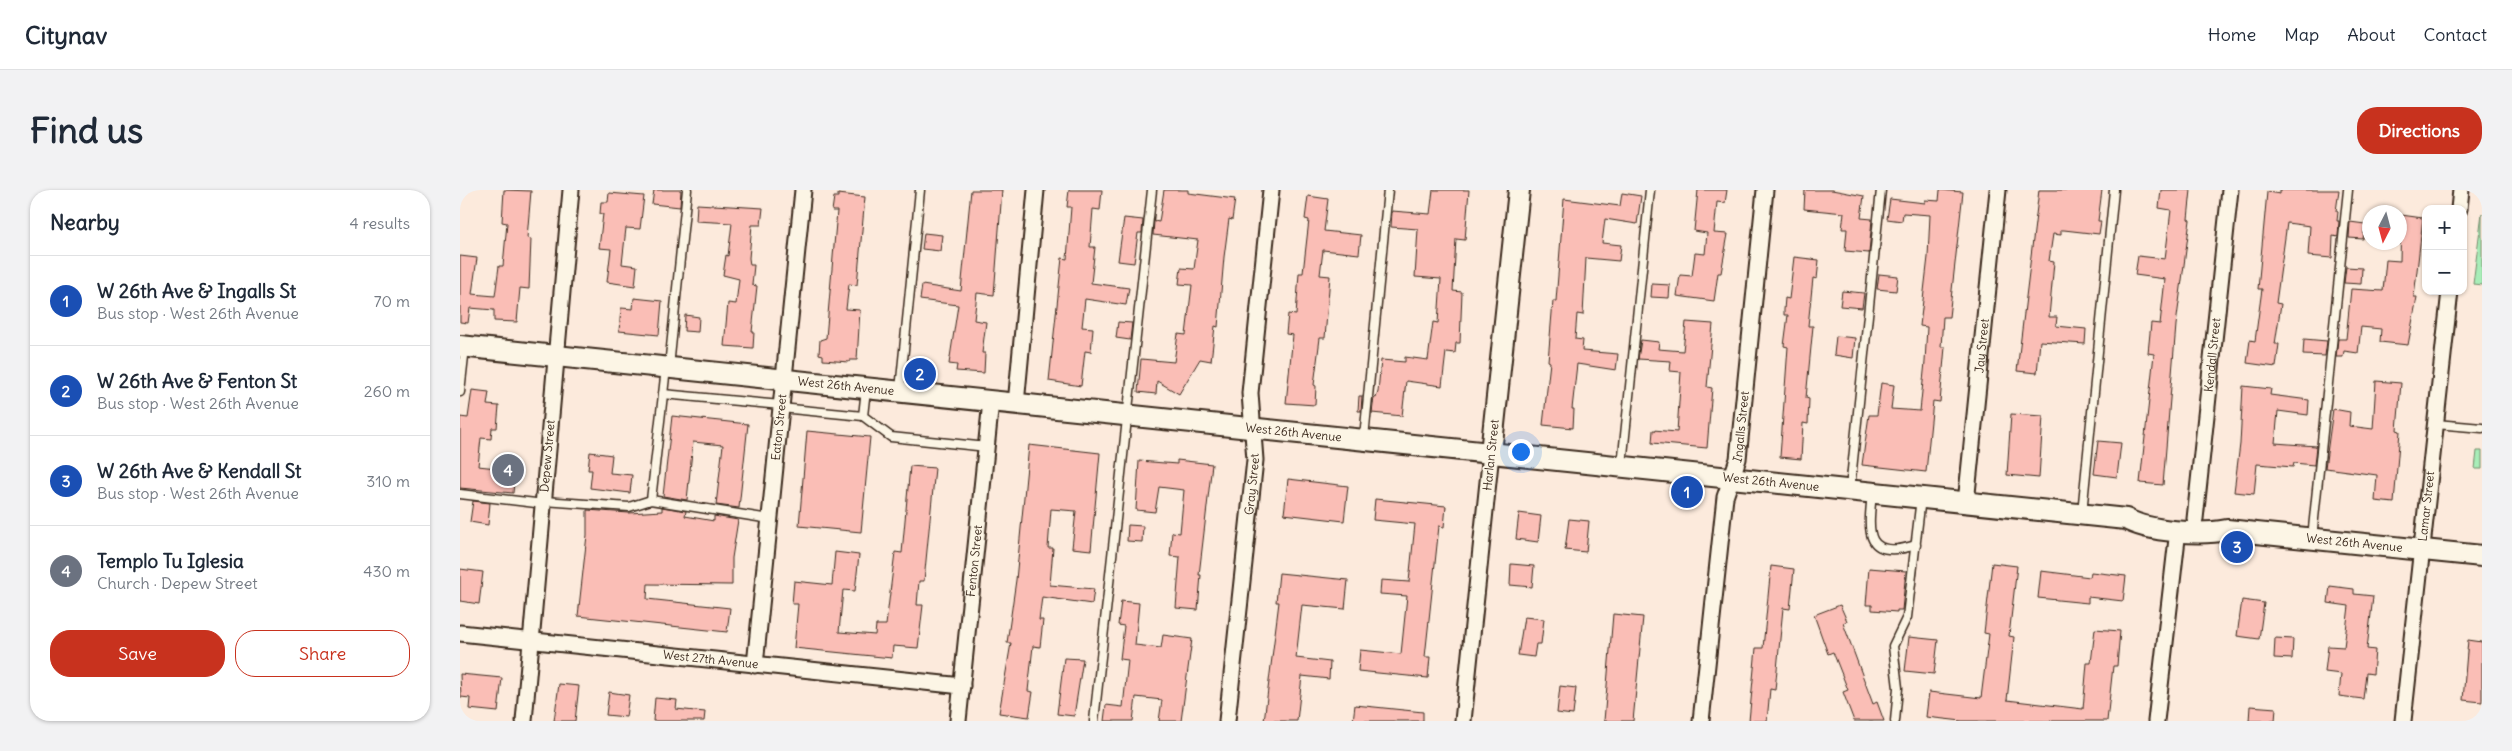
<!DOCTYPE html>
<html lang="en">
<head>
<meta charset="utf-8">
<style>
  :root { --surface:#fff; --page:#f2f2f3; --text:#1f2937; --muted:#747a83; --line:#e0e1e3; --accent:#c8321e }
  body { margin:0; font-family:Delius,sans-serif; background:var(--page); color:var(--text) }
  .controls { position:absolute; right:15px; top:15px; display:grid; overflow:hidden; border-radius:10px; box-shadow:0 1px 4px #0004 }
  .controls button { width:45px; height:45px; display:grid; place-items:center; padding:0; border:0; border-bottom:1px solid var(--line); background:var(--surface); color:var(--text); font:25px sans-serif }
  .compass { position:absolute; left:1902px; top:15px; width:45px; height:45px; border-radius:50%; background:var(--surface); box-shadow:0 1px 4px #0004; rotate:186deg }
  .you { position:absolute; left:1060px; top:261px; width:18px; height:18px; margin:-12px; border:4px solid #fff; border-radius:50%; background:#1a73e8; box-shadow:0 0 0 8px #1a73e833 }
  .badge { display:grid; place-items:center; width:32px; height:32px; border-radius:50%; background:var(--accent); color:#fff; font-size:16px; font-weight:700 }
  .pin { position:absolute; translate:-50% -50%; border:2px solid #fff; box-shadow:0 1px 5px #0006 }
  .list { margin:0; padding:0; list-style:none }
  h2 { display:flex; justify-content:space-between; align-items:center; height:65px; margin:0; padding:0 20px; font-size:21px }
  h2 small { font-size:16px; font-weight:400; color:var(--muted) }
  .list li { display:grid; grid-template-columns:32px 1fr auto; gap:15px; align-items:center; box-sizing:border-box; height:90px; padding:0 20px; border-top:1px solid var(--line) }
  .list b { display:block; font-size:19px; white-space:nowrap }
  .list p { margin:0; font-size:16px; white-space:nowrap; color:var(--muted) }
  .list em { font-size:16px; font-style:normal; color:var(--muted) }
  .actions { display:flex; gap:10px; padding:15px 20px }
  .actions a { flex:1; padding:11px 0; border:1px solid var(--accent); border-radius:20px; text-align:center; font-size:18px; color:var(--accent) }
  .actions .main { background:var(--accent); color:#fff }
  .map { position:relative; flex:none; width:2022px; height:531px; overflow:hidden; border-radius:20px }
  header { display:flex; align-items:center; gap:30px; box-sizing:border-box; height:70px; padding:0 25px; background:var(--surface); border-bottom:1px solid var(--line) }
  header strong { font-size:24px }
  nav { display:flex; gap:28px; margin-inline-start:auto; font-size:18px }
  .intro { display:flex; align-items:center; justify-content:space-between; box-sizing:border-box; height:120px; padding:0 30px }
  h1 { margin:0; font-size:35px }
  .button { padding:12px 22px; border-radius:20px; background:var(--accent); color:#fff; font-size:18px; font-weight:700 }
  main { display:flex; gap:30px; padding:0 30px }
  aside { flex:1; background:var(--surface); border-radius:20px; box-shadow:0 1px 4px #0004 }
  .map>svg:first-child { display:block }
  .green { fill:#a8edb8; stroke:#728c6b }
  .building { fill:#fabeb6; stroke:#3b2a1e }
  .lines { fill:none; stroke-linecap:round; stroke-linejoin:round }
  .lane-casing { stroke:#3b2a1e; stroke-width:11 }
  .street-casing { stroke:#3b2a1e; stroke-width:19 }
  .secondary-casing { stroke:#3b2a1e; stroke-width:24 }
  .lane { stroke:#fcf5e5; stroke-width:8 }
  .street { stroke:#fcf5e5; stroke-width:15 }
  .secondary { stroke:#fcf5e5; stroke-width:20 }
  .labels { text-anchor:middle; stroke-width:4; stroke-linejoin:round; paint-order:stroke }
  .street-label { font-size:12px; fill:#3b2a1e; stroke:#fcf5e5 }
</style>
</head>
<body>
<header>
<strong>Citynav</strong>
<nav><a>Home</a><a>Map</a><a>About</a><a>Contact</a></nav>
</header>
<div class="intro"><h1>Find us</h1><a class="button">Directions</a></div>
<main>
<aside>
<h2>Nearby<small>4 results</small></h2>
<ul class="list">
<li><span class="badge" style="background:#1a4fb4">1</span><div><b>W 26th Ave &amp; Ingalls St</b><p>Bus stop · West 26th Avenue</p></div><em>70 m</em></li>
<li><span class="badge" style="background:#1a4fb4">2</span><div><b>W 26th Ave &amp; Fenton St</b><p>Bus stop · West 26th Avenue</p></div><em>260 m</em></li>
<li><span class="badge" style="background:#1a4fb4">3</span><div><b>W 26th Ave &amp; Kendall St</b><p>Bus stop · West 26th Avenue</p></div><em>310 m</em></li>
<li><span class="badge" style="background:#6b7280">4</span><div><b>Templo Tu Iglesia</b><p>Church · Depew Street</p></div><em>430 m</em></li>
</ul>
<div class="actions"><a class="main">Save</a><a>Share</a></div>
</aside>
<div class="map">
<svg width="2022" height="531" viewBox="0 0 2022 531">
  <rect width="100%" height="100%" fill="#fceadc"/>
  <filter id="ink" filterUnits="userSpaceOnUse"><feTurbulence type="fractalNoise" baseFrequency=".02" numOctaves="2"/><feDisplacementMap in="SourceGraphic" scale="10" xChannelSelector="R" yChannelSelector="G"/><feConvolveMatrix kernelMatrix="1 2 1 2 8 2 1 2 1" color-interpolation-filters="sRGB"/></filter>
  <g filter="url(#ink)">
    <g class="green">
      <polygon points="2022,23 2022,95 2013,94"/>
      <polygon points="2017,261 2022,261 2022,279 2015,279"/>
    </g>
    <g class="building">
      <polygon points="44,0 71,1 67,48 71,49 69,99 60,98 57,132 34,131 34,120 10,118 8,133 0,132 0,66 17,68 12,104 35,106 39,76 43,76 47,33 42,32"/>
      <polygon points="194,0 221,0 220,17 192,14"/>
      <polygon points="511,0 542,0 534,105 517,103 514,130 526,132 522,163 525,163 524,183 496,181 497,175 489,174 498,115 460,110 462,95 501,101"/>
      <polygon points="609,0 642,0 640,20 633,19 630,57 635,57 631,93 669,98 666,115 625,109 622,137 633,138 631,162 625,161 621,196 589,191 602,68 607,69 611,17 607,17"/>
      <polygon points="704,0 728,0 728,3 775,9 772,30 769,29 764,67 758,137 755,136 751,171 740,169 719,204 697,191 696,204 678,202 681,169 714,172 718,144 726,145 732,95 719,94 721,78 734,79 738,50 693,45 694,31 699,32"/>
      <polygon points="973,0 1009,0 1005,50 996,49 993,101 1002,102 1000,153 996,153 995,163 986,162 982,196 946,191 942,226 912,223 914,207 916,208 918,202 921,170 945,172 945,167 968,170 973,132 978,133 981,89 955,87 958,39 931,37 932,21 970,24"/>
      <polygon points="1238,0 1267,0 1265,13 1257,12 1254,43 1268,44 1261,83 1258,83 1254,111 1217,106 1220,85 1232,86 1235,63 1245,64 1247,43 1234,41"/>
      <polygon points="1345,0 1372,0 1404,6 1401,28 1412,29 1409,63 1385,61 1387,39 1382,39 1384,23 1344,19"/>
      <polygon points="1480,0 1503,2 1489,127 1483,127 1481,157 1485,157 1480,212 1473,211 1466,282 1402,275 1409,225 1417,225 1421,193 1434,195 1431,219 1460,221 1465,172 1467,137 1460,136 1468,67 1470,25 1443,23 1442,31 1427,29 1430,9 1465,13 1465,10 1479,11"/>
      <polygon points="1579,0 1642,0 1638,31 1641,31 1639,44 1604,40 1601,40 1601,45 1593,44 1589,71 1594,72 1589,127 1597,127 1596,136 1626,139 1625,154 1580,151 1577,183 1557,181"/>
      <polygon points="1701,0 1731,0 1728,29 1730,30 1716,135 1703,295 1680,293 1694,164 1688,163 1691,133 1700,134 1705,89 1675,85 1678,66 1705,69 1711,20 1699,18"/>
      <polygon points="1820,0 1879,0 1876,21 1878,22 1877,31 1879,31 1878,47 1873,46 1872,68 1848,66 1850,36 1827,33 1816,113 1821,114 1815,154 1819,154 1816,177 1787,173 1790,150 1795,151 1802,99 1798,99 1807,2 1820,4"/>
      <polygon points="149,3 184,6 180,39 166,38 162,74 177,76 175,96 147,92 151,59 139,58 143,24 140,24 141,12 148,12"/>
      <polygon points="1162,3 1181,6 1177,34 1145,29 1142,53 1161,55 1159,71 1126,68 1123,125 1117,124 1115,149 1123,150 1122,161 1158,164 1156,180 1117,174 1112,219 1114,219 1113,238 1083,235 1090,172 1088,171 1093,111 1096,111 1104,9 1160,16"/>
      <polygon points="378,4 405,7 397,95 389,94 386,119 400,120 397,170 390,170 389,172 363,170 363,165 359,164 360,150 366,148 377,21 372,21 374,7 378,7"/>
      <polygon points="848,6 868,9 864,41 901,45 899,64 863,60 860,85 870,86 865,148 860,148 854,195 856,196 855,215 826,213 833,145 826,144 828,124 836,125 839,83 843,83 849,30 845,29"/>
      <polygon points="237,14 303,18 301,35 292,35 289,68 290,75 294,75 292,95 297,96 292,142 294,142 293,158 264,156 268,113 276,114 279,89 263,85 266,65 268,66 272,33 236,31"/>
      <polygon points="1941,25 1963,28 1954,107 1957,107 1948,155 1920,152 1921,139 1901,137 1898,163 1884,161 1883,167 1876,167 1878,149 1886,149 1891,99 1923,101 1926,70 1940,71"/>
      <polygon points="664,28 683,30 682,43 678,43 674,73 658,71"/>
      <polygon points="1890,32 1905,34 1903,49 1889,48"/>
      <polygon points="464,43 482,45 480,61 462,59"/>
      <polygon points="1334,67 1359,70 1357,89 1353,88 1348,136 1353,136 1346,208 1349,209 1348,234 1343,233 1341,269 1320,267 1328,157 1324,156 1328,125 1324,125 1324,120 1325,108 1329,109"/>
      <polygon points="1886,77 1902,78 1901,94 1884,93"/>
      <polygon points="1419,84 1438,86 1436,101 1417,99"/>
      <polygon points="1192,94 1210,95 1209,108 1191,107"/>
      <polygon points="1382,101 1404,103 1402,118 1380,116"/>
      <polygon points="174,108 202,111 199,145 159,141 161,118 173,119"/>
      <polygon points="225,125 239,127 238,142 224,141"/>
      <polygon points="658,132 672,133 670,150 656,148"/>
      <polygon points="1226,132 1253,134 1247,197 1252,198 1247,258 1192,253 1193,240 1217,242 1221,182 1210,181 1211,171 1178,169 1181,150 1199,152 1198,159 1223,161"/>
      <polygon points="1376,146 1395,148 1393,168 1374,165"/>
      <polygon points="1844,149 1867,151 1865,166 1843,165"/>
      <polygon points="1916,191 1941,193 1937,240 1940,241 1934,313 1915,311 1917,285 1865,278 1873,219 1890,222 1889,236 1913,239"/>
      <polygon points="1783,196 1811,199 1810,205 1849,210 1848,225 1818,221 1815,253 1856,256 1854,275 1834,273 1833,277 1797,274 1794,304 1774,302 1780,254"/>
      <polygon points="12,200 29,202 27,215 39,216 37,238 32,238 31,249 21,248 18,276 55,280 53,303 0,298 0,227 8,228"/>
      <polygon points="899,206 902,206 901,221 898,221"/>
      <polygon points="1551,224 1583,226 1579,288 1547,285"/>
      <polygon points="212,226 288,234 279,318 256,315 263,255 233,252 227,310 203,306"/>
      <polygon points="347,241 410,247 401,342 339,336"/>
      <polygon points="1638,251 1661,253 1657,287 1634,284"/>
      <polygon points="569,255 640,263 631,360 612,358 616,321 591,319 588,358 593,358 590,395 634,399 632,414 582,407 579,430 583,430 580,457 573,456 568,501 573,502 569,527 539,523 551,453 547,453 556,390"/>
      <polygon points="130,262 152,265 150,283 172,285 170,303 130,298 132,280 128,280"/>
      <polygon points="717,270 752,274 739,385 741,385 738,420 716,418 720,367 710,366 712,342 720,343 724,300 699,297 695,322 676,320 679,271 717,274"/>
      <polygon points="450,276 475,278 464,391 459,391 457,415 463,415 458,458 433,456 432,468 334,458 338,414 332,414 334,391 372,395 375,362 399,365 395,401 383,400 379,442 415,445 416,435 426,435 435,362 442,363"/>
      <polygon points="828,289 888,296 884,331 824,324"/>
      <polygon points="915,309 986,316 984,337 979,336 965,467 970,467 968,488 898,481 900,460 941,464 947,406 920,404 921,390 949,392 955,334 913,330"/>
      <polygon points="13,311 30,313 28,335 10,332"/>
      <polygon points="202,317 226,321 225,326 254,331 254,326 278,330 272,368 272,395 188,394 187,409 270,418 267,442 118,426 127,345 127,320 169,323 202,321"/>
      <polygon points="1059,323 1081,326 1078,352 1056,349"/>
      <polygon points="1109,329 1129,331 1126,362 1105,360"/>
      <polygon points="668,335 683,336 682,352 667,351"/>
      <polygon points="1532,373 1557,376 1549,446 1554,447 1547,510 1623,519 1627,473 1631,473 1635,439 1660,441 1657,476 1653,476 1647,531 1502,531 1466,527 1469,502 1521,508 1529,444 1524,443"/>
      <polygon points="1051,374 1074,376 1072,397 1050,395"/>
      <polygon points="1311,376 1334,379 1330,419 1323,418 1315,500 1310,499 1307,531 1289,531 1296,458 1303,458"/>
      <polygon points="1409,378 1446,381 1442,420 1437,420 1437,422 1412,420 1412,415 1406,415"/>
      <polygon points="0,379 23,382 19,414 0,411"/>
      <polygon points="1581,381 1630,387 1631,382 1666,386 1663,411 1628,407 1628,413 1578,408"/>
      <polygon points="819,383 888,390 885,419 842,415 836,468 870,472 869,489 842,486 837,531 804,531 819,412 816,412"/>
      <polygon points="1870,396 1894,399 1894,404 1913,406 1907,459 1915,460 1913,484 1906,483 1903,509 1879,506 1881,484 1865,482 1868,456 1884,457 1889,416 1868,413"/>
      <polygon points="1782,410 1804,413 1799,449 1777,446"/>
      <polygon points="661,411 679,413 675,455 701,458 703,445 732,449 721,531 699,531 702,510 676,507 673,531 644,531 646,515 663,517 668,470 660,469 664,436 658,435"/>
      <polygon points="1380,415 1387,431 1383,433 1413,514 1417,512 1424,531 1394,531 1383,502 1388,500 1373,462 1368,464 1354,425"/>
      <polygon points="1153,424 1183,427 1173,531 1144,531"/>
      <polygon points="1064,427 1084,429 1081,454 1076,454 1074,467 1058,465"/>
      <polygon points="1449,447 1478,450 1474,484 1445,481"/>
      <polygon points="1815,448 1833,449 1832,469 1814,468"/>
      <polygon points="2008,450 2022,452 2022,512 2003,510"/>
      <polygon points="604,468 623,469 614,526 597,524"/>
      <polygon points="0,484 42,488 38,522 9,519 10,508 1,507"/>
      <polygon points="99,494 119,496 115,531 94,531"/>
      <polygon points="1100,496 1116,498 1113,525 1097,523"/>
      <polygon points="149,502 169,505 166,527 146,525"/>
      <polygon points="195,508 217,510 216,519 245,522 244,531 193,531"/>
      <polygon points="895,515 963,522 963,531 893,531"/>
      <polygon points="1790,516 1816,518 1815,531 1789,531"/>
    </g>
    <g class="lines">
      <g class="lane-casing">
        <g id="lane">
          <polyline points="209,177 227,0"/>
          <polyline points="406,199 403,226 431,247 527,257"/>
          <polyline points="440,200 460,0"/>
          <polyline points="0,202 5,157"/>
          <polyline points="203,204 321,215"/>
          <polyline points="321,218 403,226"/>
          <polyline points="1976,234 2022,238"/>
          <polyline points="904,248 928,0"/>
          <polyline points="1162,275 1190,0"/>
          <polyline points="1390,299 1421,0"/>
          <path d="M1412,303C1408,342 1404,371 1456,355"/>
          <polyline points="0,304 84,314"/>
          <polyline points="191,310 206,178"/>
          <polyline points="84,311 169,317 191,310 310,329"/>
          <polyline points="1622,323 1654,0"/>
          <polyline points="1852,348 1888,0"/>
          <polyline points="634,531 692,0"/>
          <polyline points="1435,531 1438,498 1433,456 1447,427 1461,308"/>
        </g>
      </g>
      <g class="street-casing">
        <g id="street">
          <polyline points="1999,19 2001,0"/>
          <polyline points="556,214 576,0"/>
          <path id="s1" d="M1506,313L1538,0"/>
          <path id="s2" d="M1735,329L1770,0"/>
          <path id="s3" d="M0,443L502,496"/>
          <path id="s4" d="M295,475L343,0"/>
          <path id="s5" d="M64,531L111,0"/>
          <path id="s6" d="M498,531L531,211"/>
          <path id="s7" d="M767,531L795,270L790,203L811,0"/>
          <polyline points="1003,531 1031,263"/>
          <path id="s8" d="M1241,531L1265,307L1278,269L1305,0"/>
          <polyline points="1696,531 1718,340"/>
          <path id="s9" d="M1943,531L1990,101"/>
        </g>
      </g>
      <g class="secondary-casing">
        <g id="secondary">
          <path id="s10" d="M0,156L1666,329C1689,342 1741,345 1767,340L2022,366"/>
          <polyline points="1031,263 1059,0"/>
        </g>
      </g>
      <use href="#lane" class="lane"/>
      <use href="#street" class="street"/>
      <use href="#secondary" class="secondary"/>
    </g>
  </g>
  <g class="labels">
    <g class="street-label">
      <text dy="4" stroke="none"><textPath href="#s1" startOffset="158">Jay Street</textPath></text>
      <text dy="4" stroke="none"><textPath href="#s2" startOffset="165">Kendall Street</textPath></text>
      <text dy="4" stroke="none"><textPath href="#s10" startOffset="388">West 26th Avenue</textPath></text>
      <text dy="4" stroke="none"><textPath href="#s4" startOffset="239">Eaton Street</textPath></text>
      <text dy="4" stroke="none"><textPath href="#s8" startOffset="298">Ingalls Street</textPath></text>
      <text dy="4" stroke="none"><textPath href="#s10" startOffset="838">West 26th Avenue</textPath></text>
      <text transform="translate(1031 265) rotate(-84)" y="4">Harlan Street</text>
      <text dy="4" stroke="none"><textPath href="#s5" startOffset="266">Depew Street</textPath></text>
      <text dy="4" stroke="none"><textPath href="#s10" startOffset="1318">West 26th Avenue</textPath></text>
      <text dy="4" stroke="none"><textPath href="#s7" startOffset="238">Gray Street</textPath></text>
      <text dy="4" stroke="none"><textPath href="#s9" startOffset="216">Lamar Street</textPath></text>
      <text dy="4" stroke="none"><textPath href="#s10" startOffset="1906">West 26th Avenue</textPath></text>
      <text dy="4" stroke="none"><textPath href="#s6" startOffset="161">Fenton Street</textPath></text>
      <text dy="4" stroke="none"><textPath href="#s3" startOffset="252">West 27th Avenue</textPath></text>
    </g>
  </g>
</svg>
<div class="controls">
<button>+</button>
<button>−</button>
</div>
<svg class="compass" viewBox="-18 -18 36 36"><path d="M0-13l5 13h-10z" fill="#e53935"/><path d="M0 13l5-13h-10z" fill="#747a83"/></svg>
<div class="you"></div>
<div class="pin badge" style="left:1227px;top:302px;background:#1a4fb4">1</div>
<div class="pin badge" style="left:460px;top:184px;background:#1a4fb4">2</div>
<div class="pin badge" style="left:1777px;top:357px;background:#1a4fb4">3</div>
<div class="pin badge" style="left:48px;top:280px;background:#6b7280">4</div>
</div>
</main>
</body>
</html>
